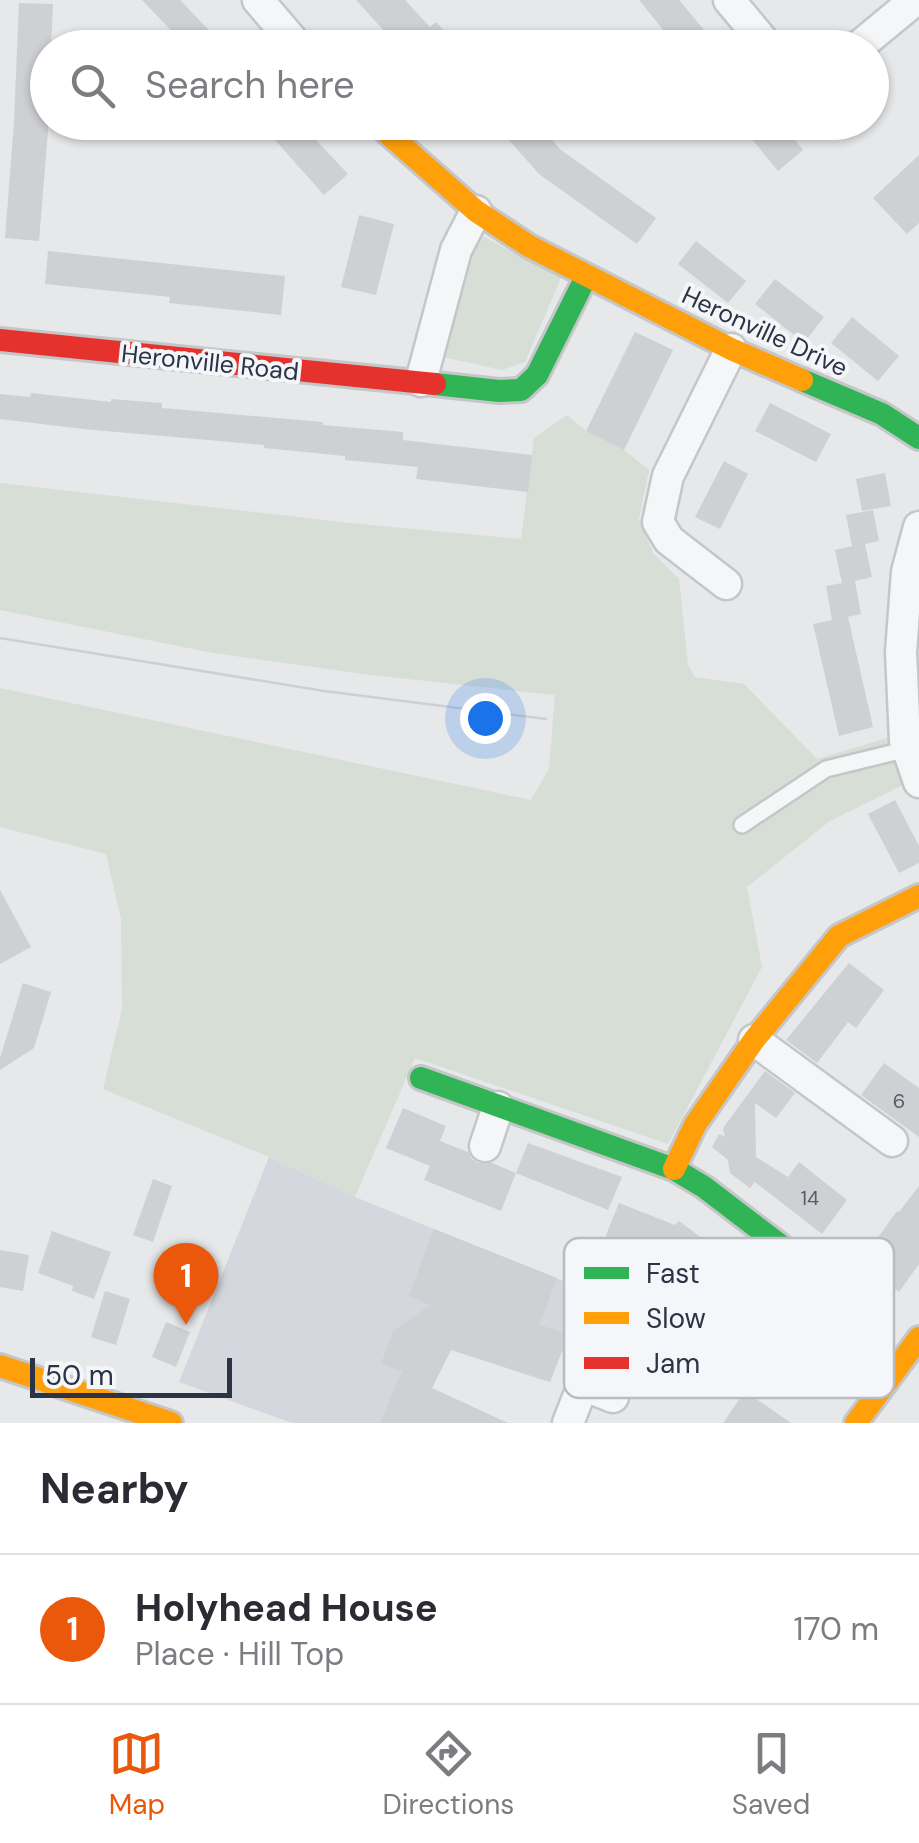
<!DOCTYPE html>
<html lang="en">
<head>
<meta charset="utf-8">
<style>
  :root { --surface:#fff; --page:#f2f2f3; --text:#2b2b33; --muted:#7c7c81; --line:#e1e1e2; --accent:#ea580c }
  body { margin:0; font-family:"DM Sans",sans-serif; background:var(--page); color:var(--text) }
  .scale { position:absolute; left:30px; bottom:25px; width:202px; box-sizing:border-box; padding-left:10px; border:5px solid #2b3445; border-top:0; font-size:28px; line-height:35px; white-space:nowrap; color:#2b3445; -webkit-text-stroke:8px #f4f6f9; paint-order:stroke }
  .you { position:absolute; left:485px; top:718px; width:35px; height:35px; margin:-25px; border:8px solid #fff; border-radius:50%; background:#1a73e8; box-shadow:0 0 0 15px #1a73e833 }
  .badge { display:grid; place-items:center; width:65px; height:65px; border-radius:50%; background:var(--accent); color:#fff; font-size:32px; font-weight:700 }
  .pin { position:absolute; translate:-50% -82px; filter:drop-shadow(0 2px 5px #0008) }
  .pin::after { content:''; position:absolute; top:52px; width:35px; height:30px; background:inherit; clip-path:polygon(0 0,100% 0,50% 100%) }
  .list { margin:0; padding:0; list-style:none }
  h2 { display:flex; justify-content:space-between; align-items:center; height:130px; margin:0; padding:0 40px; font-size:42px }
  h2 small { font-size:32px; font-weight:400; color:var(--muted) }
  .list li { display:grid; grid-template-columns:65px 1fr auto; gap:30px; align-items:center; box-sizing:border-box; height:150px; padding:0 40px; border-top:2px solid var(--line) }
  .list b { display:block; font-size:38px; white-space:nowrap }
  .list p { margin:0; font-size:32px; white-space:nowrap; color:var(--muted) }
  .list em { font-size:32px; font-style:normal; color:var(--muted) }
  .icon { flex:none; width:55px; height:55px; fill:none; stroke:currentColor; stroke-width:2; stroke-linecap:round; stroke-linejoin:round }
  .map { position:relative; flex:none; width:919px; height:1423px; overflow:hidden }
  .search { position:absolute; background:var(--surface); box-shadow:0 2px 8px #0004; left:30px; right:30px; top:30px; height:110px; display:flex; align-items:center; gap:25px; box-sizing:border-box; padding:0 35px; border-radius:55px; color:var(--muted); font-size:38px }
  .sheet { height:280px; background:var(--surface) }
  nav { display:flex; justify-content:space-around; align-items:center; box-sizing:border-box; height:140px; border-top:2px solid var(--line); background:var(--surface); font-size:28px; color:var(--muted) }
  nav a { display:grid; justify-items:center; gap:5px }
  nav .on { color:var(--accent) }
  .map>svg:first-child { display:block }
  .built { fill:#d4d7dd }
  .green { fill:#d6ded6 }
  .building { fill:#ced0d3 }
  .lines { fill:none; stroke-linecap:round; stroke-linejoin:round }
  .lane-casing { stroke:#c4c6c8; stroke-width:20 }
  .street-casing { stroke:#c4c6c8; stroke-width:35 }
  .fast-casing { stroke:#c4c6c8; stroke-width:28 }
  .slow-casing { stroke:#c4c6c8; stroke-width:28 }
  .jam-casing { stroke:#c4c6c8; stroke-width:28 }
  .lane { stroke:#f5f6f7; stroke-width:15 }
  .street { stroke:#f5f6f7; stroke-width:30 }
  .fast { stroke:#30b455; stroke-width:22 }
  .slow { stroke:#ff9f0a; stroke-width:22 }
  .jam { stroke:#e5322d; stroke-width:22 }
  .tram { stroke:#cecfd2; stroke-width:2.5 }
  .labels { text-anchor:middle; stroke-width:8; stroke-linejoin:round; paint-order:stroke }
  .number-label { font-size:20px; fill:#545c69 }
  .street-label { font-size:25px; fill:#2b3445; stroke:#f4f6f9 }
  .key { fill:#f4f6f9; stroke:#b8bcc3; stroke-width:2.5 }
  .key-label { font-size:28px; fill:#2b3445 }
</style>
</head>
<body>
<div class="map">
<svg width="919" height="1423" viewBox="0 0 919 1423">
  <rect width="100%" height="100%" fill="#e6e8ea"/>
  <polygon class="built" points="269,1157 355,1197 585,1290 550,1382 451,1350 414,1423 292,1423 179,1382"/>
  <g class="green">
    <polygon points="479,234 561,278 525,362 502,370 443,357"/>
    <polygon points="567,415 586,431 624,450 649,470 639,519 653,553 679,579 688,665 695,677 744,684 817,759 894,736 907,783 830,821 747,887 762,967 668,1144 415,1058 355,1197 269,1157 103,1089 122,1009 121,919 106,854 0,827 0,688 531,800 549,769 555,695 371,675 213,653 0,610 0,483 350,523 521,539 534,438"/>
  </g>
  <g class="building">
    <polygon points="142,0 180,0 226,48 188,48"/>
    <polygon points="356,0 405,0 430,27 436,22 460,48 408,48 412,44 405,36 396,44"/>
    <polygon points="639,0 679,0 719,48 678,48"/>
    <polygon points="19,3 53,4 51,48 48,48 48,131 39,241 5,238 14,122"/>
    <polygon points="259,122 299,122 348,174 324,195"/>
    <polygon points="493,122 536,122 561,150 656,218 637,244 539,174"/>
    <polygon points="738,122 780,122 803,150 778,171"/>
    <polygon points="919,155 919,223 907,234 873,198"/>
    <polygon points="359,215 394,224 376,295 341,287"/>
    <polygon points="696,241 746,281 728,303 678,264"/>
    <polygon points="48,251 285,276 281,315 169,303 170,297 45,284"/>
    <polygon points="775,279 824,317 804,343 755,304"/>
    <polygon points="852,317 899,356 878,381 831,343"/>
    <polygon points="635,332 673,350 624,450 586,431"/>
    <polygon points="31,393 111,402 111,399 162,403 162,408 323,422 323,425 403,432 403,440 532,455 528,492 416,479 418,467 345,460 345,456 264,448 264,445 83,429 0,419 0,394 30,397"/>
    <polygon points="770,403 831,434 816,462 755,431"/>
    <polygon points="724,461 748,474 720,529 695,517"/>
    <polygon points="885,473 891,506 862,511 856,479"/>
    <polygon points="873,510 879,541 865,544 872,577 855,581 861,614 843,618 848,617 873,727 839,736 813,624 832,620 826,586 842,583 835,550 857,545 852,546 846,515"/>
    <polygon points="895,800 919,846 919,863 899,873 868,814"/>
    <polygon points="0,890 31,947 0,964"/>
    <polygon points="849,963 884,990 856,1028 848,1022 817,1063 786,1040"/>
    <polygon points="23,983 51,992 34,1048 0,1070 0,1058"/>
    <polygon points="884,1063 919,1088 919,1137 861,1095"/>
    <polygon points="765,1071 795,1093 776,1118 755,1103 756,1157 788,1177 799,1162 847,1200 822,1234 755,1182 750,1188 730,1173 728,1160 712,1147 719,1134 725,1137 723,1128"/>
    <polygon points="403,1108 446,1126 440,1141 468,1152 472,1159 478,1163 492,1163 516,1173 501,1211 424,1180 430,1166 386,1148"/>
    <polygon points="528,1143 622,1177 608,1210 516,1173"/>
    <polygon points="153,1179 172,1186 153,1242 133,1235"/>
    <polygon points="919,1186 919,1264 899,1292 859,1264 897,1211 899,1212"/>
    <polygon points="619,1203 675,1225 679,1221 746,1271 723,1300 653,1243 647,1257 604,1240"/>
    <polygon points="434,1229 557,1278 539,1325 596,1342 601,1329 662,1353 649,1386 562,1351 550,1382 451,1350 432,1388 508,1423 380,1423 402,1371 381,1364 393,1331 430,1305 409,1296"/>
    <polygon points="52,1231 111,1252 94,1299 72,1291 73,1286 38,1273"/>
    <polygon points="0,1250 29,1255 23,1291 0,1287"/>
    <polygon points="105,1291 130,1299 116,1345 91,1337"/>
    <polygon points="166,1322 190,1332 176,1367 152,1357"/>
    <polygon points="745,1391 791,1423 723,1423"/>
  </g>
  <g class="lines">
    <g class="lane-casing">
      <polyline id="lane" points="742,825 826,769 908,749"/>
    </g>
    <g class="street-casing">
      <g id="street">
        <polyline points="258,0 299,48"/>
        <polyline points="729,0 769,48"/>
        <polyline points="857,48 915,0"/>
        <polyline points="421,381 456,250 476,211"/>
        <polyline points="919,527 907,572 901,652 905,741 919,782"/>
        <polyline points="726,584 669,540 658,522 668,476 731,349"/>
        <polyline points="754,1040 892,1141"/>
        <polyline points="485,1146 498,1107"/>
        <polyline points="568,1423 583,1385 613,1397"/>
      </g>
    </g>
    <g class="fast-casing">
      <g id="fast">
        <polyline points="802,380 882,414 919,438"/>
        <polyline points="435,384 499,391 521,390 537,375 586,277"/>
        <polyline points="421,1078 674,1169 704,1187 780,1245"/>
      </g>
    </g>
    <g class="slow-casing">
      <g id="slow">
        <polyline points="375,122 476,211 529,246 731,349 802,380"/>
        <polyline points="674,1169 695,1125 754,1040 839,936 919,896"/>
        <polyline points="0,1366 171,1423"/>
        <polyline points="856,1423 919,1338"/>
      </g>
    </g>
    <g class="jam-casing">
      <polyline id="jam" points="0,340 435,384"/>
    </g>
    <use href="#lane" class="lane"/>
    <use href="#street" class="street"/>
    <use href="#fast" class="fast"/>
    <use href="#slow" class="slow"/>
    <use href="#jam" class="jam"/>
    <polyline class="tram" points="0,638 324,691 546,719"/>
  </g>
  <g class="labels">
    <g class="number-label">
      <text x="899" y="1108">6</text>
      <text x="810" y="1205">14</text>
    </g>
    <g class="street-label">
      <text transform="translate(765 331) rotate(25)" y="9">Heronville Drive</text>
      <text transform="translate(210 362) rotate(6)" y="9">Heronville Road</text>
    </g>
  </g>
  <rect x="564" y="1238" width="330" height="160" rx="15" class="key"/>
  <rect x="584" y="1267" width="45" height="12" fill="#30b455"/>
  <rect x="584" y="1312" width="45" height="12" fill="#ff9f0a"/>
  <rect x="584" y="1357" width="45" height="12" fill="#e5322d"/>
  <g class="key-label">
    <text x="646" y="1283">Fast</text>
    <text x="646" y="1328">Slow</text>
    <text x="646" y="1373">Jam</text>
  </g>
</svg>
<div class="scale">50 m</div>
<div class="you"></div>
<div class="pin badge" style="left:186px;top:1325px">1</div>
<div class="search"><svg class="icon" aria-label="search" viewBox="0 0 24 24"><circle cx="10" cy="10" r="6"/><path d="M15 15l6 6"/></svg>Search here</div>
</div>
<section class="sheet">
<h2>Nearby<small></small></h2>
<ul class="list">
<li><span class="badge">1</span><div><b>Holyhead House</b><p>Place · Hill Top</p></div><em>170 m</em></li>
</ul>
</section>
<nav>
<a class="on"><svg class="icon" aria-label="map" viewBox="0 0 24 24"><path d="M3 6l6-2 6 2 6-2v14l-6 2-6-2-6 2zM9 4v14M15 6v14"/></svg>Map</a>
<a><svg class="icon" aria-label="directions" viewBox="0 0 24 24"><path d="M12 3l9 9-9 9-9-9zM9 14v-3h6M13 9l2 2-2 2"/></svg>Directions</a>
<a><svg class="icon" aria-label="saved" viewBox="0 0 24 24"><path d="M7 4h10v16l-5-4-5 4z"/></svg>Saved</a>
</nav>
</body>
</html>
